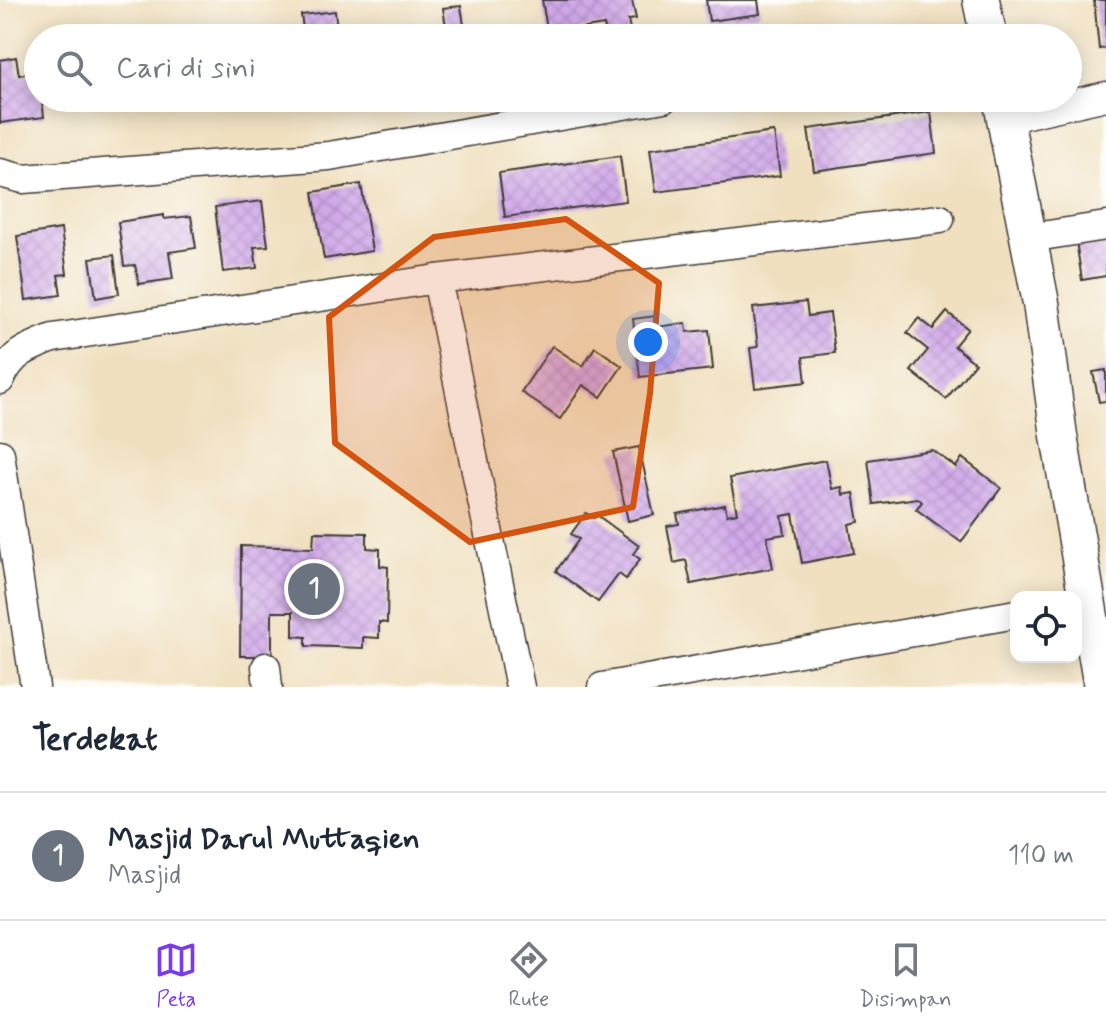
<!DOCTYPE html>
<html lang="id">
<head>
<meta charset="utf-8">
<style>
  :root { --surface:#fff; --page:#f6f6f7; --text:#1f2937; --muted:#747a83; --line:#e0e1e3; --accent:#7c3aed }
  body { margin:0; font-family:Mynerve,sans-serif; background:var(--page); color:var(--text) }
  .controls { position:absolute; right:24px; bottom:24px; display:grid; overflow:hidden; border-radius:16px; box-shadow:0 4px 20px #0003 }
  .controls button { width:72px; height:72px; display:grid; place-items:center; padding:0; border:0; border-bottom:2px solid var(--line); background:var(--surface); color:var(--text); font:40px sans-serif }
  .you { position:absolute; left:648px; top:342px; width:28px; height:28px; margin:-20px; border:6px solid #fff; border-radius:50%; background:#1a73e8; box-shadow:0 0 0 12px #1a73e833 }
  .badge { display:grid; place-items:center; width:52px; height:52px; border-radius:50%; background:var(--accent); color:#fff; font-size:26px; font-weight:700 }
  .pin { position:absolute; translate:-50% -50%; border:4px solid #fff; box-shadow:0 2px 8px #0006 }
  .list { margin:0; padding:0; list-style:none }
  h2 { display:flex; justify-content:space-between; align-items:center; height:104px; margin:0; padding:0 32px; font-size:34px }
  h2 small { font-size:26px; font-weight:400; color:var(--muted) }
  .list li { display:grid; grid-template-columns:52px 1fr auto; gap:24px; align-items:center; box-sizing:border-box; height:128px; padding:0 32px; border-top:2px solid var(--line) }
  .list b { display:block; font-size:30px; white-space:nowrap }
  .list p { margin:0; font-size:26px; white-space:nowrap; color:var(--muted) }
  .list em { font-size:26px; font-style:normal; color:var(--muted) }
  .icon { flex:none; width:44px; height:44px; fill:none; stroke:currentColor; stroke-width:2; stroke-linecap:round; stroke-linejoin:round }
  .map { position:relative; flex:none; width:1106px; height:687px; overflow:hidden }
  .search { position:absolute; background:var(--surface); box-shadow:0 4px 20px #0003; left:24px; right:24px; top:24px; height:88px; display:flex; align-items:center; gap:20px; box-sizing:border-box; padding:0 28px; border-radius:44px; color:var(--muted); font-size:30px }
  .sheet { height:232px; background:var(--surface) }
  nav { display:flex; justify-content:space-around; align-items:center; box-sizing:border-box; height:112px; border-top:2px solid var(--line); background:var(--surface); font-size:22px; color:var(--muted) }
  nav a { display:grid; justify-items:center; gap:4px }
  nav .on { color:var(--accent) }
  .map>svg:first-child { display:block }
  .building { fill:url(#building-cross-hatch) }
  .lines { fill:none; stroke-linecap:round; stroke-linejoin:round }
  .minor-casing { stroke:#3c3935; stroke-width:31 }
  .major-casing { stroke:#3c3935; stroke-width:39 }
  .minor { stroke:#fff; stroke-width:28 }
  .major { stroke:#fff; stroke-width:36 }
  .marked { fill:#d4530e; fill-opacity:0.2; stroke:#d4530e; stroke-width:6; stroke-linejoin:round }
</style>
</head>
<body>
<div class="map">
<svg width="1106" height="687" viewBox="0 0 1106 687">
  <defs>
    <pattern id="building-cross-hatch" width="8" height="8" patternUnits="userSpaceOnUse" patternTransform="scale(2)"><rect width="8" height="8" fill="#d1a9ea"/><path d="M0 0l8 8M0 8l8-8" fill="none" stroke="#b391c8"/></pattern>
  </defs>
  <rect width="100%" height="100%" fill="#fdfcf7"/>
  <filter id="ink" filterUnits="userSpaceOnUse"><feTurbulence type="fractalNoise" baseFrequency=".0125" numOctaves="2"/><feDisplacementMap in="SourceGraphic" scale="16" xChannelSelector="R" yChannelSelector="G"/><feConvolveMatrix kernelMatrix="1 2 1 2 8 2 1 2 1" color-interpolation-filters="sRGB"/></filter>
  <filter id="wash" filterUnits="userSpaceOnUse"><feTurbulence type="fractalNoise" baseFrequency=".006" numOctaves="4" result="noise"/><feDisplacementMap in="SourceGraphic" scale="32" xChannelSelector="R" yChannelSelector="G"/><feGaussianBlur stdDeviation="1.8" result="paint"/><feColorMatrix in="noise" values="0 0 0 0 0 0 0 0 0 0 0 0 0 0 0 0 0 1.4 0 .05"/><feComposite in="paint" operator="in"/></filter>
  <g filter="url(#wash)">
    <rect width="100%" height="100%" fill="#f0e0c0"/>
    <g id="blocks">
      <g class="building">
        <polygon points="542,0 632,0 636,19 628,20 631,34 607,38 604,25 579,29 580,38 554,38 553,34 548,35"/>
        <polygon points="706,0 758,0 760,14 709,21"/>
        <polygon points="1094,0 1106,0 1106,48 1099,49"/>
        <polygon points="461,6 466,38 426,38 447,33 443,8"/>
        <polygon points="335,11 338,38 297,38 304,35 301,15"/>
        <polygon points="215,32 215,38 189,38 189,35"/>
        <polygon points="16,57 19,75 38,72 38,98 42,98 44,117 0,123 0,60"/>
        <polygon points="931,112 936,153 814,171 808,129"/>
        <polygon points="774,132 780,176 656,192 650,149"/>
        <polygon points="620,156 626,201 505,217 499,173"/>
        <polygon points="361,184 372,251 324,259 313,192"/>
        <polygon points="262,201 268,246 254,247 257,268 223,272 215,207"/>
        <polygon points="164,215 164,219 191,216 196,248 169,252 173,279 139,284 135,265 124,266 118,222"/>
        <polygon points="61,229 67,274 58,275 61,295 26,300 17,236"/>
        <polygon points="1106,229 1106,276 1082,280 1075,234"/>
        <polygon points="114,255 119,294 96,298 90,258"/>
        <polygon points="806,302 808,316 830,313 835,353 803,357 806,382 755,388 750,348 758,347 753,308"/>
        <polygon points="947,312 968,329 954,346 975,363 946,399 911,371 928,350 907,333 919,318 933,329"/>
        <polygon points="655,316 657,327 686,323 687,332 709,330 713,369 640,377 633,319"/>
        <polygon points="552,346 583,366 595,347 622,366 601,397 583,385 560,419 521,392"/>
        <polygon points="1106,370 1106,401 1099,402 1093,372"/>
        <polygon points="639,447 654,515 628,521 613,452"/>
        <polygon points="932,450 956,467 962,458 1001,488 961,542 916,509 922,502 918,498 874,504 868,460"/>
        <polygon points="826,460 832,489 842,487 843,495 854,493 859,522 849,524 854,553 802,563 793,514 782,516 785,534 767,537 773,568 691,584 686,560 674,563 667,526 679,524 677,514 725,505 727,515 737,513 730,478"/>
        <polygon points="586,513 594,518 597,515 639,546 633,554 640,559 626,579 619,574 598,602 556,571 579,539 571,534"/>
        <polygon points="314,532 367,533 367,548 380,549 380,566 388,567 387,623 379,622 379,638 363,637 363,648 306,646 306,637 293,636 293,612 272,612 272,656 240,656 241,546 313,548"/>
      </g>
    </g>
  </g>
  <g filter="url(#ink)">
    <use href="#blocks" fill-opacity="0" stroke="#3c3935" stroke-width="2"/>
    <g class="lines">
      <g class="minor-casing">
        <g id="minor">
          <polyline points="1005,119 1106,96"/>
          <polyline points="0,173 23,179 329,156 664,98"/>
          <polyline points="1029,238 1106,226"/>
          <polyline points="437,279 520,687"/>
          <path d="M0,380C12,353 27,348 53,338L437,279L940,219"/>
          <polyline points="0,454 35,687"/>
          <polyline points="266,667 268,687"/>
          <polyline points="602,687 1016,614"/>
        </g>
      </g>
      <g class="major-casing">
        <g id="major">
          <polyline points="981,0 989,38"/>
          <polyline points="1001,98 1041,303 1059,436 1102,687"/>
        </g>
      </g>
      <use href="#minor" class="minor"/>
      <use href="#major" class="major"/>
    </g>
  </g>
  <path class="marked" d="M566,219L659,283L650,393L633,507L470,542L335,443L329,317L434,237Z"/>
</svg>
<div class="controls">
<button><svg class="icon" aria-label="locate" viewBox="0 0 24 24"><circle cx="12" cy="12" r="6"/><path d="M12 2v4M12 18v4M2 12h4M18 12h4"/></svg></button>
</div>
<div class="you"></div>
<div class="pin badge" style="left:314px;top:589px;background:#6b7280">1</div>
<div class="search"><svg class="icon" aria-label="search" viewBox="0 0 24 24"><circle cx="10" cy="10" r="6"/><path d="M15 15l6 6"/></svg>Cari di sini</div>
</div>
<section class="sheet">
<h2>Terdekat<small></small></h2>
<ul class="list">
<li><span class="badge" style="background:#6b7280">1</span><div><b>Masjid Darul Muttaqien</b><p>Masjid</p></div><em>110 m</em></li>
</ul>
</section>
<nav>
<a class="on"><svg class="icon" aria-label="map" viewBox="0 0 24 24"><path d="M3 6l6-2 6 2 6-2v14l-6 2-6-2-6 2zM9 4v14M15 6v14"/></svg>Peta</a>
<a><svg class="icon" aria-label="directions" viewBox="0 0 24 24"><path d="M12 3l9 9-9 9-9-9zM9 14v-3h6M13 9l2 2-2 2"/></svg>Rute</a>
<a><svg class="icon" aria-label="saved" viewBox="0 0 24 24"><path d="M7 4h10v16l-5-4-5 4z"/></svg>Disimpan</a>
</nav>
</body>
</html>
